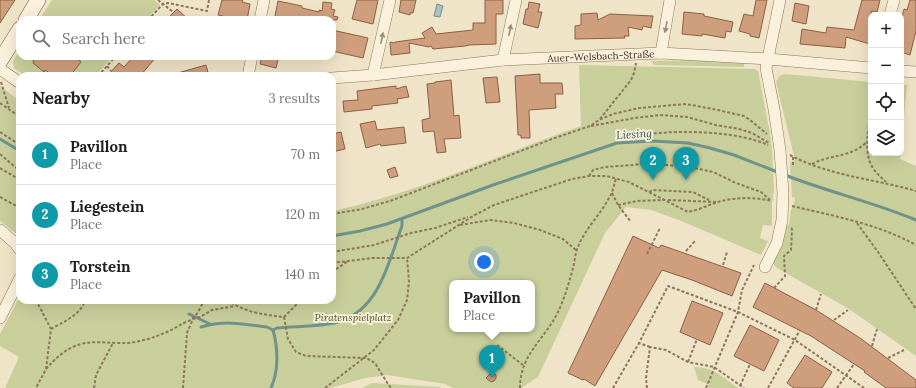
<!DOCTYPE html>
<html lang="en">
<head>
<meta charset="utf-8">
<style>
  :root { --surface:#fff; --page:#f2f2f2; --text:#202124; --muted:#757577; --line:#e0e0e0; --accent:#9e2a2b }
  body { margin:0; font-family:Lora,serif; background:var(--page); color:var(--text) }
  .controls { position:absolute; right:12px; top:12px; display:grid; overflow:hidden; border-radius:8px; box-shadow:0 4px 16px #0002 }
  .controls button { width:36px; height:36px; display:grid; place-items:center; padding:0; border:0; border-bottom:1px solid var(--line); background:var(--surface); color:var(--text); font:20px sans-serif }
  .you { position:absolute; left:484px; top:262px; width:14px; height:14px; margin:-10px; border:3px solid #fff; border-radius:50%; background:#1a73e8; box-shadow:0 0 0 6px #1a73e833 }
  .badge { display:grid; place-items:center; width:26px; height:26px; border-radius:50%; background:var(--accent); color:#fff; font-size:13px; font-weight:700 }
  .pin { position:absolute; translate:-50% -33px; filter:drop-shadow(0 1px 2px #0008) }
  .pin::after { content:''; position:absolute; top:21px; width:14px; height:12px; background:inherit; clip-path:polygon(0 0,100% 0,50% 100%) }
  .popup { position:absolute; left:449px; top:280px; width:86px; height:52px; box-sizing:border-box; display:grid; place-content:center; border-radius:8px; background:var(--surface); filter:drop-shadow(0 1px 3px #0005); font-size:13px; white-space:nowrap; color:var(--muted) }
  .popup b { font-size:15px; color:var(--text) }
  .popup::after { content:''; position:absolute; left:50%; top:100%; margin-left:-8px; border:8px solid transparent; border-top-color:var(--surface) }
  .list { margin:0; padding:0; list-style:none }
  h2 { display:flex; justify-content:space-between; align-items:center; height:52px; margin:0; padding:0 16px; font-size:17px }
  h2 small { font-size:13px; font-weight:400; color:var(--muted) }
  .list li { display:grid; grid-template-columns:26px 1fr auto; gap:12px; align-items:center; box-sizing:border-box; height:60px; padding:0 16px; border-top:1px solid var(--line) }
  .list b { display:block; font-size:15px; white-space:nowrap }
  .list p { margin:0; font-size:13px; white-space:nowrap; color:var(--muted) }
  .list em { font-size:13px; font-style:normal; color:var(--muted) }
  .icon { flex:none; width:22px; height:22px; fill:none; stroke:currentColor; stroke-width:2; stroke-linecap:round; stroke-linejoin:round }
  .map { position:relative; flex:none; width:916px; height:388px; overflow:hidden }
  .search { position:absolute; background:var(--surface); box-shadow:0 4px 16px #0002; left:16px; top:16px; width:320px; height:44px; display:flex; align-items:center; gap:10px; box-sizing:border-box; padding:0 14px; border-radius:12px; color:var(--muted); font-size:15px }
  .panel { position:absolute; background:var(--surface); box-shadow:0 4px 16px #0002; left:16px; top:72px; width:320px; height:232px; border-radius:12px }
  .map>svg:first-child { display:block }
  .green { fill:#c9cf9b; fill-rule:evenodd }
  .water { fill:#a9c4bc; stroke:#6f938a }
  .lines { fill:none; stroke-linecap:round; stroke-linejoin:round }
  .stream { stroke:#6f938a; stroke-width:3 }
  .building { fill:#cf9f7d; stroke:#8d5f41 }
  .street-casing { stroke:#8d765c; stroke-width:12 }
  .secondary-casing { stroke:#6f573f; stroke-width:16 }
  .path { stroke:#8d765c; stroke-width:2; stroke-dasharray:3 2; stroke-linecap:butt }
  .street { stroke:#faf1dc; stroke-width:11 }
  .secondary { stroke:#faf1dc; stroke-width:15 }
  .oneway { fill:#9c907e }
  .labels { text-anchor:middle; stroke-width:4; stroke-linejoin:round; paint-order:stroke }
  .street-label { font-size:10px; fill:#3d2e20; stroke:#f7eed8 }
  .park-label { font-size:10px; font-style:italic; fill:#4d5a26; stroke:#f7eed8 }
  .water-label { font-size:11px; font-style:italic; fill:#2f5d5a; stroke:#f7eed8 }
</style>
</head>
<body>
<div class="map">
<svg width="916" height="388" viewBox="0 0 916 388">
  <rect width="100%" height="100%" fill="#f0e4c8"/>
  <g class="green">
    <polygon points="52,0 154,0 160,5 146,20 39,20"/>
    <polygon points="20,50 20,56 113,56 95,76 26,76 14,68 13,61"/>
    <polygon points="699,60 744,63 744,67 654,65 651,61"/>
    <path d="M579,65L755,69L758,71L770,133L772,149L774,189L772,205V226L763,225L760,238L768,241L761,255L679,220L651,210L626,207L605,233L538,377L521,388H453L445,384L387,375L366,378L330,388H5L19,357L0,346V334L20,296V300H332V211C418,193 498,155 581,126ZM452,283H532V329H452Z"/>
    <polygon points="785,74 871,82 871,153 901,153 900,159 916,166 916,356 849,309 777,268 774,265 774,261 781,245 786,226 789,224 791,210 794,204 795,198 792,197 790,162 795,160 776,82 779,76"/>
    <polygon points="901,85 907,85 901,150"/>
    <polygon points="0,86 20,101 20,237 0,221"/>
    <path d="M694,367C718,368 720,377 739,388H708L709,385L698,380Z"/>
    <polygon points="372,383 440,387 441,388 362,388"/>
  </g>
  <polygon class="water" points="437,4 443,6 440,17 434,16"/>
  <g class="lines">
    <g class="stream">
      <polyline points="0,139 20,151"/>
      <path d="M785,175C828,192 873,202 916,220"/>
      <polyline points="332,236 360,231 387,224 493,185 617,143 652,141 688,143 710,148 734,155 780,173"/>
      <polyline points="189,314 210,324"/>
      <path d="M201,327C224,320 245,324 267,327L273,330"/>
      <path d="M271,388C279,370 278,348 273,330L277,328C294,326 325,327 341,321C380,308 389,260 402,226V219"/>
    </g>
  </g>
  <g class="building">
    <polygon points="0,0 15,0 0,23"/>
    <polygon points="222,0 243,0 242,2 250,4 247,20 222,20 223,16 218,15"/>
    <polygon points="357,0 378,0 373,24 352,19"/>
    <polygon points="401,0 416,0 413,13 410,13 410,15 399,12"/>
    <polygon points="485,0 503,0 503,14 496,14 496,44 469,45 465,46 433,49 431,46 429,47 409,43 410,53 391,55 390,42 394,43 395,42 425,38 422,33 432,27 436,34 473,30 473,23 485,23"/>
    <polygon points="756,0 767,0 759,38 750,36 750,34 739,31 744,14 753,16"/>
    <polygon points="862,0 880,0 877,12 871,11 871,39 870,44 846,37 845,48 800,44 802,29 826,33 827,27 854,30"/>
    <polygon points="910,0 916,0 916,31 910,55 901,52 901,21 904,9 907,10"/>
    <polygon points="278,1 302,6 302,8 319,12 319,10 322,11 323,2 332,3 331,9 335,10 333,16 338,17 337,20 284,20 285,18 275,16"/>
    <polygon points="529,2 540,4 538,12 542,12 538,28 523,24 526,9 528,9"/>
    <polygon points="795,3 809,6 806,24 792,21"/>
    <polygon points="177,9 189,20 166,20"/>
    <polygon points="684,12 704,14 704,16 733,22 731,32 726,31 725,38 702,34 702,36 682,34"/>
    <polygon points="597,13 598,20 610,14 653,16 651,28 643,26 642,30 628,27 629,36 624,36 625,38 575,39 575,26 581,25 581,14"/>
    <polygon points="332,30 368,38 363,58 332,51"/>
    <polygon points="27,56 74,56 81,62 70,76 54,76 45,70 44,72 33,63 34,61"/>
    <polygon points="134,56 157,56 140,76 107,76 119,63 124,67"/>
    <polygon points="262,56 279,56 276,68 260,64"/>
    <polygon points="206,65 209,76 174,76 174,74"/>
    <polygon points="540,74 540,83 562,83 563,94 555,94 556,108 529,110 530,138 521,138 521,135 518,135 515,76"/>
    <polygon points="497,77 500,102 486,103 483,78"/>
    <polygon points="451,80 454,116 459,115 461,138 444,139 446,152 437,153 434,131 423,132 422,120 430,118 427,84 435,83 435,82"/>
    <polygon points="396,86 396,89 406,86 409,97 397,99 398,103 372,106 372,109 344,112 343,101 358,100 357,91"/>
    <polygon points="375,121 377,130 404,127 406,143 381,146 380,144 366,148 360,124"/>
    <polygon points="341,132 345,149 332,152 332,134"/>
    <polygon points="395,167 398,176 390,178 387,170"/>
    <polygon points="633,236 659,248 661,245 741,273 732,296 692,280 662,270 595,386 584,379 583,380 568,373"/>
    <polygon points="765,283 816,310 860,338 916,380 916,388 886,388 864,372 865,371 811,336 753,307"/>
    <polygon points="692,301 723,313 710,345 680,332"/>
    <polygon points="750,325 779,340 764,371 734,356"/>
    <polygon points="805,355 832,372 822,388 794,388 787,383"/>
    <polygon points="493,373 496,375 496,378 494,381 491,382 486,378 490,374"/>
  </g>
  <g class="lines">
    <g class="street-casing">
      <g id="street">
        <polyline points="890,15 894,0"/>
        <polyline points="260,20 264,0"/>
        <polyline points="661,53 670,0"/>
        <polyline points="503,60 516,0"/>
        <polyline points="0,69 20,83"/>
        <polyline points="901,71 916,72"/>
        <polyline points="373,75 390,0"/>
        <polyline points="248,76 252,56"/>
        <path id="s1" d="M332,78L373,75L503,60L661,53L768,59L871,68"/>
        <polyline points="0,230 15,243 20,250"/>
        <polyline points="765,267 777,243 782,220 783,193 780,150 774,109 766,68 780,0"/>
        <polyline points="0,318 20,278"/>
      </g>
    </g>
    <g class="secondary-casing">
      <g id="secondary">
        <polyline points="26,20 38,0"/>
        <polyline points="0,61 20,29"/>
      </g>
    </g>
    <g class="path">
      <polyline points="158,0 173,12"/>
      <polyline points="148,20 163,4 168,3 207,11 209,0"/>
      <polyline points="107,66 111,71"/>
      <polyline points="98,76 116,56"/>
      <polyline points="1,82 9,108"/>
      <polyline points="0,103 20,117"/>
      <path d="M871,111C869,127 864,147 870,162C873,171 880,176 886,182"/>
      <polyline points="600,119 631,80 634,73 636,63"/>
      <polyline points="591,126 635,118 660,115 687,117 716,125 739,129 752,133 769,143"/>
      <polyline points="0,132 20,145"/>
      <path d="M649,134C682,130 737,131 768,145"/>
      <polyline points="0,154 20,171"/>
      <path d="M790,155C829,176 875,179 916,191"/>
      <path d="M812,164C831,154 850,158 867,142"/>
      <polyline points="793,165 793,157"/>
      <polyline points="0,168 20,180"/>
      <polyline points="589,176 593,170 605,167 633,165 648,163 695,168 713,172 736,183 761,192 770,200"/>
      <polyline points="649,192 653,190 693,192 709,200"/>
      <polyline points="612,193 618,205 631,222"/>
      <polyline points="0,197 20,208"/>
      <polyline points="668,200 716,202"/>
      <polyline points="618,205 637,201 664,200"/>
      <path d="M792,206C834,216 878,224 916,245"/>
      <polyline points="332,214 362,209 393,200 552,139 590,126 599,120 613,114 639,108 686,104 718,110 744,116 750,120 767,134"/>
      <polyline points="857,223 878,252 916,309"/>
      <polyline points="460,225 490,220 514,223 540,230 563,239 576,250"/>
      <polyline points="686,251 696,240"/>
      <polyline points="332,252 374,245 411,233 435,228 468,217"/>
      <polyline points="647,254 660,228"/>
      <path d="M332,263L372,258H407L473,216L494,205L572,179L589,176H606L629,182L688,212C699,210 708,205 718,202C735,197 755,197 772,201"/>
      <polyline points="723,265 727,252"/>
      <polyline points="332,272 348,261"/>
      <polyline points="774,288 785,276 784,256 791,250 792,229 791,228"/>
      <polyline points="36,300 51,329 46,369 36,388"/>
      <path d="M227,300C244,312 264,315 284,317L301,300"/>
      <polyline points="816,310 821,294"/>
      <polyline points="284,317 288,339 296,352 306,356 366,358 375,363 386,381 391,388"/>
      <polyline points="834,320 848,310"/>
      <path d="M51,329C63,322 81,315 85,300"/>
      <polyline points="497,345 523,365"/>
      <polyline points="872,346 877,329"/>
      <polyline points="650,347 639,343 668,286 738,312 795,340 864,388"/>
      <polyline points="888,358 904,350"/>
      <polyline points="688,362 697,339"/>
      <path d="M46,369C55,359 63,351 75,346C92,339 110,344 127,343C147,341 165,334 182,324C185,322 190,321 193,318C198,314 201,306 204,300"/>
      <polyline points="740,386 750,364"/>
      <polyline points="94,388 96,375 113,343"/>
      <polyline points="183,388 187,333 193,319 200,317 212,310 235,306"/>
      <polyline points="325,388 374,350 398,320 407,300 409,281 407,258"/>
      <path d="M520,388C520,355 543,341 557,314C564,300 569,283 573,268C575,261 575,253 578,247C585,229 600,215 609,198C613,192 614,185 616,178"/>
      <polyline points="613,388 639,343"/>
      <polyline points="647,388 646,378 650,347 666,350 688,362 714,367 744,388"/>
      <polyline points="706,388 738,312 742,290 754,265"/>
      <polyline points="768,388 800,330"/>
      <polyline points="837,388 854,364"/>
    </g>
    <use href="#street" class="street"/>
    <use href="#secondary" class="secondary"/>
  </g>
  <defs><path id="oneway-solid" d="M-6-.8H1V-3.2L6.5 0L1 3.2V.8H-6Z"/></defs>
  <g class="oneway">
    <use href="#oneway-solid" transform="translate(666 27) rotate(100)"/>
    <use href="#oneway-solid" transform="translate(510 30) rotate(-78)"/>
    <use href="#oneway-solid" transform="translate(382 38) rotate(-78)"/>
  </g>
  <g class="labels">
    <g class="street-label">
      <text dy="4" stroke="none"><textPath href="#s1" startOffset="270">Auer-Welsbach-Straße</textPath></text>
    </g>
    <g class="park-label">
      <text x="353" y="321">Piratenspielplatz</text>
    </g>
    <g class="water-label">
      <text transform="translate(634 134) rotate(-4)" y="4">Liesing</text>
    </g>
  </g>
</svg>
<div class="controls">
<button>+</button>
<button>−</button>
<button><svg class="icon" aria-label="locate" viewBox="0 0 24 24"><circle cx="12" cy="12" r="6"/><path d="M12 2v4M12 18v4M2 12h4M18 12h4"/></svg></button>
<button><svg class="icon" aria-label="layers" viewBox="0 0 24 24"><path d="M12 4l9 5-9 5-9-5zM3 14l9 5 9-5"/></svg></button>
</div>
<div class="you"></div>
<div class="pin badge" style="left:492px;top:378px;background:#0f9aa8">1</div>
<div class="popup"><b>Pavillon</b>Place</div>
<div class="pin badge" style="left:653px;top:180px;background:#0f9aa8">2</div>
<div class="pin badge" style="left:686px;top:180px;background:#0f9aa8">3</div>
<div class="search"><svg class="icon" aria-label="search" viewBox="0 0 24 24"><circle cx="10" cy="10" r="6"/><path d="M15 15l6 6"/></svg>Search here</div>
<section class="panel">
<h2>Nearby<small>3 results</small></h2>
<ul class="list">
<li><span class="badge" style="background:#0f9aa8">1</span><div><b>Pavillon</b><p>Place</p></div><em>70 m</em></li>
<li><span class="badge" style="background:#0f9aa8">2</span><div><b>Liegestein</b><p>Place</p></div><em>120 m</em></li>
<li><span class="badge" style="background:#0f9aa8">3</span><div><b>Torstein</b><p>Place</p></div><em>140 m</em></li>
</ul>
</section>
</div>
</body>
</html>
